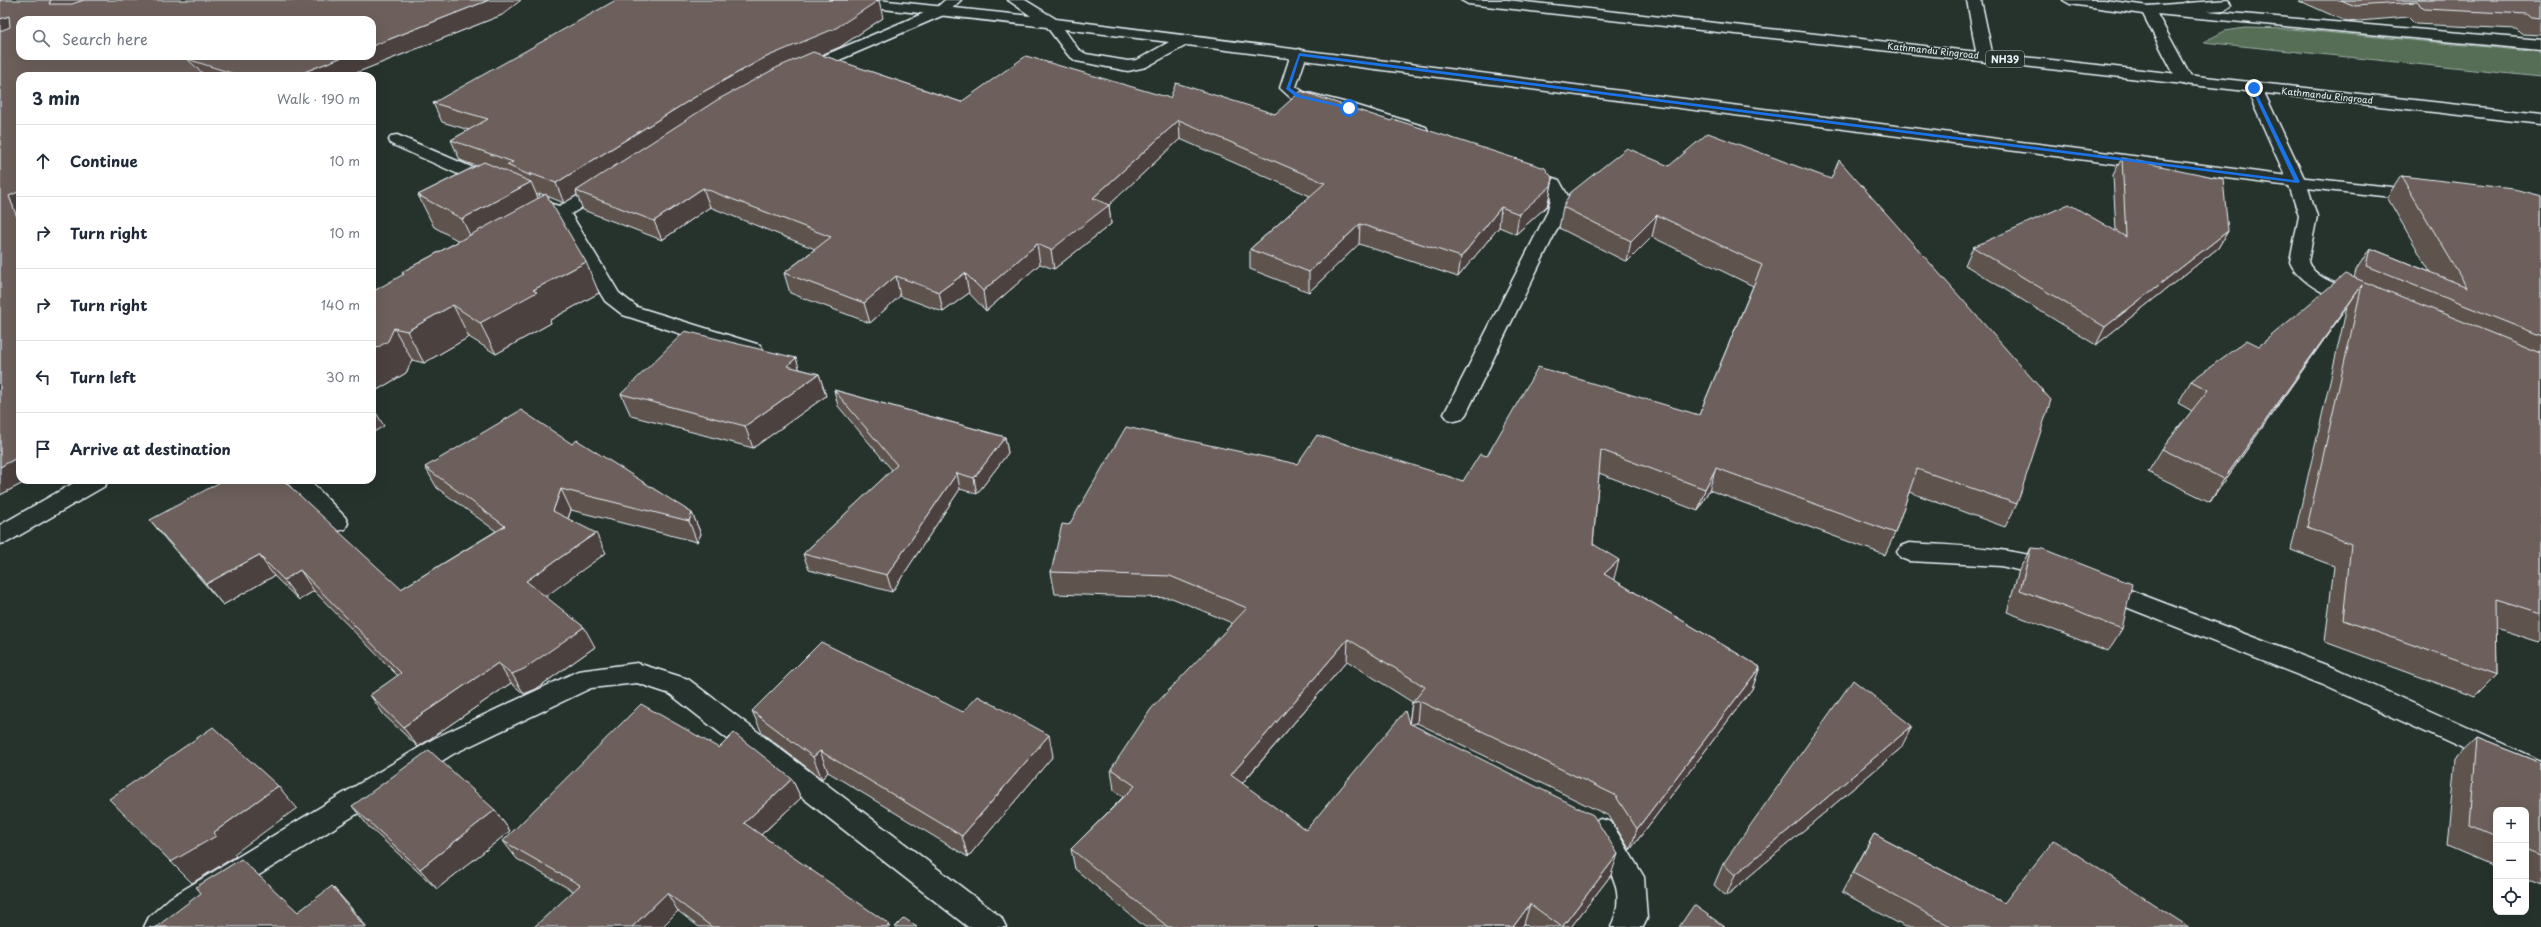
<!DOCTYPE html>
<html lang="en">
<head>
<meta charset="utf-8">
<style>
  :root { --surface:#fff; --page:#f6f6f7; --text:#1f2937; --muted:#747a83; --line:#e0e1e3 }
  body { margin:0; font-family:"Playpen Sans",sans-serif; background:var(--page); color:var(--text) }
  .controls { position:absolute; right:12px; bottom:12px; display:grid; overflow:hidden; border-radius:8px; box-shadow:0 4px 16px #0002 }
  .controls button { width:36px; height:36px; display:grid; place-items:center; padding:0; border:0; border-bottom:1px solid var(--line); background:var(--surface); color:var(--text); font:20px sans-serif }
  .stop { position:absolute; width:12px; height:12px; margin:-9px; border:3px solid #1a73e8; border-radius:50%; background:#fff }
  .stop.end { background:#1a73e8; border-color:#fff; box-shadow:0 1px 4px #0008 }
  .list { margin:0; padding:0; list-style:none }
  h2 { display:flex; justify-content:space-between; align-items:center; height:52px; margin:0; padding:0 16px; font-size:17px }
  h2 small { font-size:13px; font-weight:400; color:var(--muted) }
  .list li { display:grid; grid-template-columns:26px 1fr auto; gap:12px; align-items:center; box-sizing:border-box; height:72px; padding:0 16px; border-top:1px solid var(--line) }
  .list b { display:block; font-size:15px; white-space:nowrap }
  .list em { font-size:13px; font-style:normal; color:var(--muted) }
  .icon { flex:none; width:22px; height:22px; fill:none; stroke:currentColor; stroke-width:2; stroke-linecap:round; stroke-linejoin:round }
  .map { position:relative; flex:none; width:2541px; height:927px; overflow:hidden }
  .search { position:absolute; background:var(--surface); box-shadow:0 4px 16px #0002; left:16px; top:16px; width:360px; height:44px; display:flex; align-items:center; gap:10px; box-sizing:border-box; padding:0 14px; border-radius:12px; color:var(--muted); font-size:15px }
  .panel { position:absolute; background:var(--surface); box-shadow:0 4px 16px #0002; left:16px; top:72px; width:360px; height:412px; border-radius:12px }
  .map>svg:first-child { display:block }
  .green { fill:#546e55; stroke:#9eb0a6 }
  .lines { fill:none; stroke-linecap:round; stroke-linejoin:round }
  .lane-casing { stroke:#e8f1f8; stroke-width:3 }
  .street-casing { stroke:#e8f1f8; stroke-width:3 }
  .highway-casing { stroke:#e8f1f8; stroke-width:3 }
  .lane { fill:#26332d; fill-rule:evenodd }
  .street { fill:#26332d; fill-rule:evenodd }
  .highway { fill:#26332d; fill-rule:evenodd }
  .wall { fill:#5e534e; stroke:#e8f1f8; fill-rule:evenodd }
  .shaded-wall { fill:#4c4340; stroke:#e8f1f8 }
  .building { fill:#6d605b; stroke:#e8f1f8 }
  .route { fill:#1a73e8 }
  .labels { text-anchor:middle; stroke-width:3; stroke-linejoin:round; paint-order:stroke }
  .far-street-label { font-size:9px; fill:#e8f1f8; stroke:#26332d }
  .shield { fill:#26332d; stroke:#aeb8bb; stroke-width:1 }
  .shield-label { font-size:10px; font-weight:bold; fill:#e8f1f8 }
</style>
</head>
<body>
<div class="map">
<svg width="2541" height="927" viewBox="0 0 2541 927">
  <rect width="100%" height="100%" fill="#26332d"/>
  <filter id="ink" filterUnits="userSpaceOnUse"><feTurbulence type="fractalNoise" baseFrequency=".025" numOctaves="2"/><feDisplacementMap in="SourceGraphic" scale="8" xChannelSelector="R" yChannelSelector="G"/><feConvolveMatrix kernelMatrix="1 2 1 2 8 2 1 2 1" color-interpolation-filters="sRGB"/></filter>
  <g filter="url(#ink)">
    <polygon class="green" points="2245,28 2291,29 2541,52 2541,77 2203,42 2225,31"/>
    <g class="lines">
      <g class="lane-casing">
        <g id="lane">
          <path d="M830,0H878L1031,16L1008,0H1025L1056,19L2297,177L2420,190L2426,191L2429,195L2426,199L2420,200L2297,187L1187,45L1146,67L1128,71L1076,61L1068,55L1047,27L837,4ZM1064,29L1169,42L1137,60L1128,61L1086,54L1078,49Z"/>
          <polygon points="2150,6 2541,40 2541,50 2145,13 2143,10 2145,7"/>
          <polygon points="285,480 309,480 345,517 348,523 345,529 337,531 329,529"/>
        </g>
      </g>
      <g class="street-casing">
        <g id="street">
          <polygon points="945,0 961,0 946,14 809,73 803,75 795,70 797,67 936,8"/>
          <polygon points="1967,0 1981,0 1993,57 1990,60 1985,62 1977,57"/>
          <polygon points="2063,0 2104,0 2148,6 2228,0 2231,6 2224,10 2157,14 2193,80 2185,85 2177,80 2143,14 2070,4"/>
          <polygon points="1299,49 1307,54 1296,87 1304,92 1355,105 1426,127 1428,131 1420,136 1344,112 1292,99 1280,88 1291,54"/>
          <path d="M2254,83L2262,88L2306,182L2317,216L2308,262C2316,281 2347,287 2365,294L2368,298L2365,302C2343,308 2298,283 2290,262L2299,216L2288,182L2246,88Z"/>
          <polygon points="397,135 499,179 502,183 499,187 487,187 391,144 389,140 391,136"/>
          <polygon points="1524,168 1559,180 1569,198 1565,213 1466,414 1462,419 1455,421 1448,419 1444,414 1547,213 1551,198 1546,187 1518,177 1515,173 1518,169"/>
          <polygon points="605,181 611,182 614,186 611,190 571,214 619,293 637,307 760,345 763,350 760,355 753,356 746,355 623,315 605,301 558,223 532,236 526,235 523,231 547,214 539,208 542,204 548,203 559,206"/>
          <polygon points="79,480 108,480 105,486 8,542 0,544 0,525"/>
          <path d="M1909,543C1962,546 2012,547 2062,564L2066,570L2062,576L2054,579L2001,566L1909,561L1901,558L1897,552L1901,546Z"/>
          <polygon points="2101,579 2339,670 2541,761 2541,785 2321,684 2093,594 2089,588 2093,582"/>
          <polygon points="637,663 688,679 1001,917 1006,927 968,927 670,694 637,683 591,688 453,754 190,918 180,927 144,927 149,917 170,898 435,738 578,671"/>
          <path d="M1601,819L1611,822L1644,877L1647,919L1643,927H1611C1630,885 1604,866 1587,831L1591,822Z"/>
        </g>
      </g>
      <g class="highway-casing">
        <polygon id="highway" points="1461,0 1507,0 2541,114 2541,124 1468,4"/>
      </g>
      <use href="#lane" class="lane"/>
      <use href="#street" class="street"/>
      <use href="#highway" class="highway"/>
    </g>
    <g class="wall">
      <polygon points="0,0 502,15 348,76 20,76 20,480 29,480 0,495"/>
      <polygon points="2298,0 2541,0 2541,35 2521,34 2516,29 2415,24 2408,17 2347,22"/>
      <path d="M883,18L840,47L821,55L961,102L1170,98L1275,114L1553,179L1549,198L1547,206L1516,234L1499,227L1458,277L1359,244L1309,292L1250,269V249L1310,196L1180,139L1109,205L1111,224L1054,269L1040,264L986,311L969,293L943,312L900,296L870,323L790,293L784,273L815,249L710,207L662,240L583,210L577,195L564,203L547,196L599,293L550,320L551,323L496,354L469,337L424,363L412,360L406,373L372,393L403,274L402,272L459,241L434,227L418,195L476,166L460,160L451,140L469,130L442,122L433,103ZM539,193L544,195L538,199L536,194L540,196Z"/>
      <polygon points="2122,158 2228,231 2218,248 2096,345 1965,265 1973,247 2116,231 2113,175"/>
      <path d="M1669,166L2017,504L2005,527L1909,492L1895,533L1885,555L1709,490L1698,511L1599,473L1593,544L1614,580L1760,667L1752,689L1630,850L1609,816L1417,723L1411,724L1611,875L1571,927H1529L1524,924L1522,927H1145L1075,869L1071,849L1123,797L1114,790L1111,769L1232,623L1172,598L1055,594L1051,572L1069,525L1297,464L1463,481L1487,456L1699,415L1753,286L1652,237L1627,262L1559,228L1563,207ZM1347,661L1412,702L1409,723L1306,830L1242,784Z"/>
      <polygon points="2401,176 2541,196 2541,640 2539,642 2496,628 2497,675 2475,697 2325,642 2334,566 2291,550 2347,307 2210,502 2148,472 2162,449 2192,411 2178,403 2191,381 2259,346 2354,278 2356,270 2370,248 2430,272 2387,197"/>
      <polygon points="796,358 799,369 819,374 826,396 753,448 631,416 621,394"/>
      <polygon points="834,390 1005,437 1008,453 977,494 960,489 892,592 809,570 803,554 892,470 838,406"/>
      <polygon points="572,444 692,513 701,534 697,542 571,510 568,519 606,553 545,596 595,647 536,689 524,694 511,683 418,747 384,715 370,695 398,676 314,591 299,600 274,576 223,605 167,541 150,520 401,589 496,531 437,488 425,467"/>
      <polygon points="2031,548 2122,629 2108,651 2007,612 2019,570"/>
      <polygon points="752,711 963,712 1053,756 968,857 828,772 822,779 762,733"/>
      <polygon points="2477,738 2541,763 2541,886 2526,880 2526,810 2496,810 2496,867 2447,846 2455,759"/>
      <polygon points="719,748 792,779 801,798 761,835 890,927 699,927 678,911 573,891 517,859 503,841"/>
      <polygon points="1901,748 1726,896 1714,885 1723,864"/>
      <polygon points="352,806 495,810 510,831 437,889 369,827"/>
      <polygon points="1874,834 2004,903 2189,927 1905,927 1842,892"/>
    </g>
    <g class="shaded-wall">
      <polygon points="51,0 106,0 62,16 49,4"/>
      <polygon points="489,0 521,0 502,15 348,76 294,76 345,56 372,56 372,46"/>
      <polygon points="879,0 883,18 840,47 769,77 576,191 577,195 564,203 556,183 703,92 764,58"/>
      <polygon points="9,16 20,32 0,41 0,19"/>
      <polygon points="1179,120 1180,139 1107,207 1109,205 1111,224 1054,269 1051,250 1093,198"/>
      <polygon points="1553,179 1549,198 1547,206 1516,234 1519,214"/>
      <polygon points="531,182 545,214 478,252 462,219"/>
      <polygon points="703,188 710,207 662,240 654,221"/>
      <polygon points="20,191 20,225 9,196"/>
      <polygon points="1501,207 1499,227 1458,277 1461,257"/>
      <polygon points="1657,215 1652,237 1627,262 1631,241"/>
      <polygon points="1360,224 1359,244 1309,292 1309,272"/>
      <polygon points="2228,231 2218,248 2096,345 2105,327"/>
      <polygon points="1037,244 1040,264 986,311 983,291"/>
      <polygon points="586,262 599,293 550,320 551,323 496,354 480,323 533,290"/>
      <polygon points="965,273 969,293 943,312 939,292"/>
      <polygon points="896,276 900,296 870,323 864,303"/>
      <polygon points="2362,285 2347,307 2210,502 2224,479"/>
      <polygon points="453,305 469,337 424,363 407,331"/>
      <polygon points="394,328 412,360 406,373 372,393 372,351"/>
      <polygon points="796,358 803,380 787,366"/>
      <polygon points="819,374 826,396 753,448 745,426"/>
      <polygon points="372,406 384,426 372,433"/>
      <polygon points="1005,437 1008,453 977,494 974,478"/>
      <polygon points="20,456 20,480 29,480 0,495 0,467"/>
      <polygon points="1716,468 1709,490 1698,511 1705,489"/>
      <polygon points="957,473 960,489 892,592 887,575"/>
      <polygon points="561,489 571,510 563,532 553,511"/>
      <polygon points="692,513 701,534 697,542 689,521"/>
      <polygon points="596,533 606,553 538,602 526,581"/>
      <polygon points="259,555 274,576 223,605 206,584"/>
      <polygon points="1619,560 1613,582 1604,574"/>
      <polygon points="300,570 314,591 299,600 284,580"/>
      <polygon points="584,627 595,647 536,689 524,694 512,674"/>
      <polygon points="1348,639 1347,661 1231,796 1231,775"/>
      <polygon points="498,663 511,683 418,747 403,727"/>
      <polygon points="1760,667 1752,689 1630,850 1637,829"/>
      <polygon points="1419,701 1417,723 1409,725 1412,703"/>
      <polygon points="1912,726 1901,748 1726,896 1735,875"/>
      <polygon points="1049,735 1053,756 968,857 962,836"/>
      <polygon points="820,751 828,772 822,779 813,757"/>
      <polygon points="792,779 801,798 753,842 744,823"/>
      <polygon points="278,786 297,808 234,854 236,856 192,883 171,862 213,833"/>
      <polygon points="495,810 510,831 437,889 420,869"/>
      <polygon points="1618,854 1611,875 1571,927 1562,927"/>
      <polygon points="332,886 348,904 367,927 365,927"/>
      <polygon points="667,893 678,911 662,927 632,927"/>
      <polygon points="1530,904 1524,924 1522,927 1513,927"/>
    </g>
    <g class="building">
      <polygon points="0,0 51,0 49,4 72,4 84,0 489,0 372,46 372,20 20,20 20,56 345,56 294,76 241,76 187,59 206,76 20,76 20,191 9,196 20,225 20,456 0,467 0,31 10,27 9,16 0,19"/>
      <polygon points="616,0 879,0 836,28 764,58 703,92 556,183 529,173 531,176 507,165 513,162 451,140 488,119 433,103"/>
      <polygon points="2341,0 2541,0 2541,19 2531,18 2526,14 2424,9 2417,2 2355,6"/>
      <polygon points="813,52 961,102 1026,56 1170,98 1176,83 1275,114 1301,91 1391,121 1393,119 1545,168 1553,179 1551,186 1519,214 1501,207 1461,257 1360,224 1309,272 1250,249 1325,183 1179,120 1093,198 1109,205 1051,250 1037,244 983,291 965,273 939,292 896,276 864,303 784,273 831,237 703,188 654,221 576,191 717,100 778,67"/>
      <polygon points="1708,133 1831,179 1839,160 2051,400 2017,504 1917,469 1895,533 1716,468 1705,489 1601,450 1593,544 1619,560 1604,574 1760,667 1637,829 1615,795 1419,701 1412,703 1425,687 1348,639 1231,775 1306,830 1405,711 1409,723 1593,815 1618,854 1562,927 1530,904 1513,927 1168,927 1071,849 1135,786 1111,769 1151,709 1247,608 1170,576 1051,572 1062,524 1069,525 1126,427 1297,464 1317,435 1463,481 1480,454 1487,456 1538,367 1699,415 1762,265 1657,215 1631,241 1563,207 1570,193 1627,148 1669,166"/>
      <polygon points="2122,158 2223,179 2228,231 2105,327 1973,247 2069,204 2126,237"/>
      <polygon points="484,162 531,182 462,219 418,195"/>
      <polygon points="2401,176 2514,189 2541,196 2541,336 2366,266 2370,248 2467,287"/>
      <polygon points="546,194 586,262 533,290 537,292 480,323 453,305 407,331 394,328 388,341 372,351 372,292 404,274 402,272"/>
      <polygon points="2345,274 2541,353 2541,613 2496,599 2497,675 2343,620 2351,544 2307,527 2362,285 2224,479 2162,449 2208,390 2191,381 2247,340 2259,346"/>
      <polygon points="685,331 796,358 787,366 819,374 745,426 621,394"/>
      <polygon points="834,390 1005,437 974,478 957,473 887,575 803,554 897,465"/>
      <polygon points="521,410 572,444 577,440 692,513 689,521 561,489 553,511 596,533 526,581 584,627 524,669 512,674 498,663 403,727 370,695 401,673 300,570 284,580 259,555 206,584 150,520 224,480 283,480 401,589 505,526 425,467"/>
      <polygon points="2031,548 2043,549 2132,584 2122,629 2020,590"/>
      <polygon points="821,642 963,712 978,696 1049,735 962,836 820,751 813,757 752,711"/>
      <polygon points="1853,680 1912,726 1735,875 1723,864"/>
      <polygon points="641,704 719,748 734,733 792,779 744,823 889,924 887,927 712,927 667,893 632,927 534,927 580,885 503,841"/>
      <polygon points="213,727 278,786 213,833 216,836 171,862 109,799"/>
      <polygon points="2477,738 2541,763 2541,855 2526,849 2526,810 2496,810 2496,836 2470,825"/>
      <polygon points="429,750 495,810 420,869 352,806"/>
      <polygon points="1874,834 2004,903 2054,840 2189,927 1949,927 1950,926 1853,873"/>
      <polygon points="241,859 298,912 332,886 365,927 156,927 201,893 196,887"/>
      <polygon points="1694,905 1725,927 1679,927"/>
      <polygon points="904,918 917,927 895,927"/>
    </g>
  </g>
  <polygon class="route" points="1299,53 2294,180 2251,88 2254,87 2300,182 2297,183 1300,56 1290,88 1300,95 1351,107 1349,109 1296,97 1286,89"/>
  <g class="labels">
    <g class="far-street-label">
      <text transform="translate(1933 51) rotate(6)" y="3">Kathmandu Ringroad</text>
      <text transform="translate(2327 96) rotate(6)" y="3">Kathmandu Ringroad</text>
    </g>
    <rect class="shield" x="1986" y="51" width="38" height="16" rx="3"/>
    <g class="shield-label">
      <text x="2005" y="63">NH39</text>
    </g>
  </g>
</svg>
<div class="controls">
<button>+</button>
<button>−</button>
<button><svg class="icon" aria-label="locate" viewBox="0 0 24 24"><circle cx="12" cy="12" r="6"/><path d="M12 2v4M12 18v4M2 12h4M18 12h4"/></svg></button>
</div>
<div class="stop" style="left:1349px;top:108px"></div>
<div class="stop end" style="left:2254px;top:88px"></div>
<div class="search"><svg class="icon" aria-label="search" viewBox="0 0 24 24"><circle cx="10" cy="10" r="6"/><path d="M15 15l6 6"/></svg>Search here</div>
<section class="panel">
<h2>3 min<small>Walk · 190 m</small></h2>
<ul class="list">
<li><svg class="icon" aria-label="ahead" viewBox="0 0 24 24"><path d="M12 20V5M6 11l6-6 6 6"/></svg><div><b>Continue</b></div><em>10 m</em></li>
<li><svg class="icon" aria-label="right" viewBox="0 0 24 24"><path d="M7 20v-9h11M14 6l5 5-5 5"/></svg><div><b>Turn right</b></div><em>10 m</em></li>
<li><svg class="icon" aria-label="right" viewBox="0 0 24 24"><path d="M7 20v-9h11M14 6l5 5-5 5"/></svg><div><b>Turn right</b></div><em>140 m</em></li>
<li><svg class="icon" aria-label="left" viewBox="0 0 24 24"><path d="M17 20v-9H6M10 6l-5 5 5 5"/></svg><div><b>Turn left</b></div><em>30 m</em></li>
<li><svg class="icon" aria-label="arrive" viewBox="0 0 24 24"><path d="M6 21V4h12l-3 4 3 4H6"/></svg><div><b>Arrive at destination</b></div></li>
</ul>
</section>
</div>
</body>
</html>
